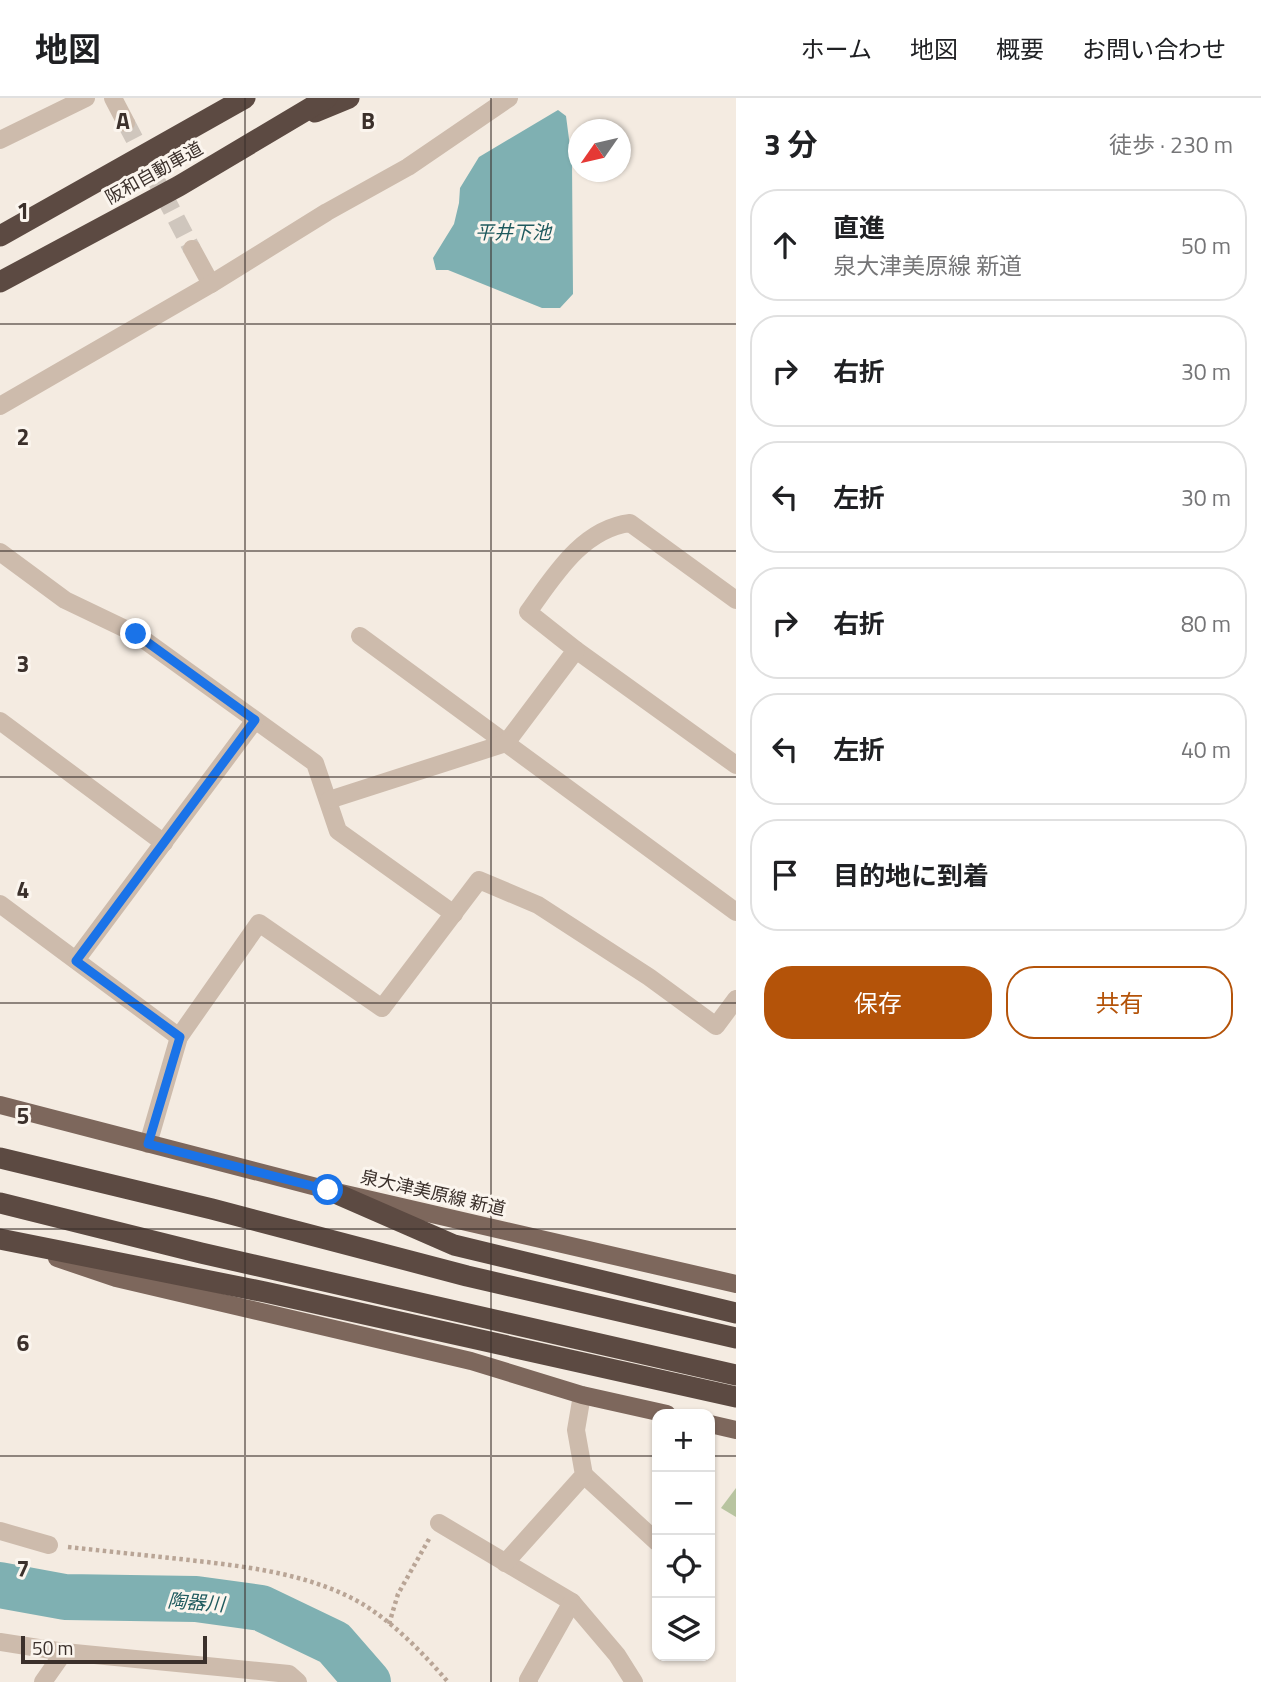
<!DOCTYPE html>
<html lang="ja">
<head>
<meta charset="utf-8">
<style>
  :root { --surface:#fff; --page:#f2f2f2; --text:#202124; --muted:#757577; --line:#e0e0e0; --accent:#b45309 }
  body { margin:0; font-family:"Titillium Web","Noto Sans JP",sans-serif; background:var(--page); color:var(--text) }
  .controls { position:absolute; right:21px; bottom:21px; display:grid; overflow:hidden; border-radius:14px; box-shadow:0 2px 5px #0004 }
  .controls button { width:63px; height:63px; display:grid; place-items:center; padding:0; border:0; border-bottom:2px solid var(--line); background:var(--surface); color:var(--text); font:35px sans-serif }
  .compass { position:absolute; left:568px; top:21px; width:63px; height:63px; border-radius:50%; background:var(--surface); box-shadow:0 2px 5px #0004; rotate:236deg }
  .scale { position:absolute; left:21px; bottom:18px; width:186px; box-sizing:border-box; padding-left:7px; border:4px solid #3b302b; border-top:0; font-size:19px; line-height:24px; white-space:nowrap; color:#3b302b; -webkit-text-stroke:5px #fbf5ee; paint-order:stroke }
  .stop { position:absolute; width:21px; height:21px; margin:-16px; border:5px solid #1a73e8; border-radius:50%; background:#fff }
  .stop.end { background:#1a73e8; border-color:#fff; box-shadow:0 2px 7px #0008 }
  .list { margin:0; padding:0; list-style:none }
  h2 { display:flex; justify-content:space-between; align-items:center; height:91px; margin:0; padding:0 28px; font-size:30px }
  h2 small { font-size:23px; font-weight:400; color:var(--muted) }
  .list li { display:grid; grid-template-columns:46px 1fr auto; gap:21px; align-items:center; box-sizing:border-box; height:112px; margin:0 14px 14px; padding:0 14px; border:2px solid var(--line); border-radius:28px }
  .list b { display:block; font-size:26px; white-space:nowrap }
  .list p { margin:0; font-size:23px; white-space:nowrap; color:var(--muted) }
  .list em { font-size:23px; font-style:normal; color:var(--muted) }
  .actions { display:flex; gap:14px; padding:21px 28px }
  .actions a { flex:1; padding:16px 0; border:2px solid var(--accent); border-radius:28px; text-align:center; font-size:24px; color:var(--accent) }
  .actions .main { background:var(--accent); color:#fff }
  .icon { flex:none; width:38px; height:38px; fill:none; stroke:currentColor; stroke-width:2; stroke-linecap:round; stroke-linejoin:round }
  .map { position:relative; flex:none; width:736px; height:1584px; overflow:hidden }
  header { display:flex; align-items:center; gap:42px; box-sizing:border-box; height:98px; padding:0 35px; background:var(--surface); border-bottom:2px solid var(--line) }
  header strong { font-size:33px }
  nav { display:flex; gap:38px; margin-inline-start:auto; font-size:24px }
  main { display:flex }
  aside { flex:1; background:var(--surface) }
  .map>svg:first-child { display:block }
  .green { fill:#b8c4a0 }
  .water { fill:#7fb0b2 }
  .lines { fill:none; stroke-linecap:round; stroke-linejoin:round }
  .river { stroke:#7fb0b2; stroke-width:46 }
  .minor-tunnel { stroke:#cfc6bd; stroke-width:18; stroke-dasharray:18 9; stroke-linecap:butt }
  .path { stroke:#b9a596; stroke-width:4.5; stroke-dasharray:3.5 3.5; stroke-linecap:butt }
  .minor { stroke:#cdbbac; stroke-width:18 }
  .major { stroke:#7d675c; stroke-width:18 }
  .highway { stroke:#5c4a42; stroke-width:21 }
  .route { stroke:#1a73e8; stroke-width:9 }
  .grid { fill:none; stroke:#3b302b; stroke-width:2; stroke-opacity:0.55 }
  .labels { text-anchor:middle; stroke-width:6; stroke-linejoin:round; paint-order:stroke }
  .street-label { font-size:18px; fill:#3b302b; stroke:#fbf5ee }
  .water-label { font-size:19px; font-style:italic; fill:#1f5a5e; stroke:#fbf5ee }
  .grid-label { font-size:23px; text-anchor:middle; font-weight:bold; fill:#3b302b; stroke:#fbf5ee; stroke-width:6; stroke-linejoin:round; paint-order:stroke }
</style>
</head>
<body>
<header>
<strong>地図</strong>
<nav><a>ホーム</a><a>地図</a><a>概要</a><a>お問い合わせ</a></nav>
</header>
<main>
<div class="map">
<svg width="736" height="1584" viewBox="0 0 736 1584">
  <rect width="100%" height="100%" fill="#f4ebe1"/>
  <polygon class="green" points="736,1390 736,1419 721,1410"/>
  <polygon class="water" points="558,12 566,18 572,64 573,196 560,210 542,210 448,172 436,172 433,160 454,126 459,105 460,90 479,59"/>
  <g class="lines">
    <polyline class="river" points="0,1487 65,1499 196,1501 261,1510 334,1545 368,1584"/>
    <polyline class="minor-tunnel" points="126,25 192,151"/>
    <g class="path">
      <path d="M68,1449C105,1453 142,1457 180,1461C241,1468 306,1474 361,1505C394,1525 423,1555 448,1584"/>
      <polyline points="389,1526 398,1496 429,1441"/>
    </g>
    <g class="minor">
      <polyline points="113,0 126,25"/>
      <polyline points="0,42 86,0"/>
      <polyline points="192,151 211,186"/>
      <polyline points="0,308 211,186 327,114 408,69 509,0"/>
      <polyline points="0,454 65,502 136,536 315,665 338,733 454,816"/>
      <polyline points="360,538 736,814"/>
      <polyline points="576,552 736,667"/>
      <polyline points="0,623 164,745"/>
      <path d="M329,702L506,645L576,552L528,514C554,478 582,431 630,425L736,502"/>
      <polyline points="0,806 179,939"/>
      <polyline points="76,862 255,622"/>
      <polyline points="148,1046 179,939 259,825 382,910 479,782 538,807 649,879 716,928 736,901"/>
      <polyline points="584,1377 657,1444"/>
      <polyline points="439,1425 572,1504 617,1557 634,1584"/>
      <polyline points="0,1433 49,1447"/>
      <polyline points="505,1465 584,1377 576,1332 582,1297"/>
      <polyline points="0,1544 64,1554 289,1576 298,1584"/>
      <polyline points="43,1584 64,1554"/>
      <polyline points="529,1584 528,1582 572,1504"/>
    </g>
    <g class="major">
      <polyline points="0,1007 328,1092 736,1186"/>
      <polyline points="57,1160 116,1180 471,1263 582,1297 667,1316"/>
      <polyline points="710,1326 736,1332"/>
    </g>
    <g class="highway">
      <polyline points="315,14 349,0"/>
      <polyline points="0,138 245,0"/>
      <polyline points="0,184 179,88 327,0"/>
      <polyline points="0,1060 212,1111 467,1178 736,1240"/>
      <polyline points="328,1092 454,1147 736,1215"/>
      <polyline points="0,1105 201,1155 736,1277"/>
      <polyline points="0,1141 265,1194 736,1299"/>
    </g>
  </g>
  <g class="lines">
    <polyline class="route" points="136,536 255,622 76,863 180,939 148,1046 328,1092"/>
  </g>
  <path class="grid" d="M245,0V1584M491,0V1584M0,226H736M0,453H736M0,679H736M0,905H736M0,1131H736M0,1358H657M710,1358H736"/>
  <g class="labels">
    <g class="street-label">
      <text transform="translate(154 75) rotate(-29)" y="6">阪和自動車道</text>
      <text transform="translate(433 1095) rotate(13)" y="6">泉大津美原線 新道</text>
    </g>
    <g class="water-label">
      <text x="513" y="141">平井下池</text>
      <text transform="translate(196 1504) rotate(4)" y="7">陶器川</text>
    </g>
  </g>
  <g class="grid-label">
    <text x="123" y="31">A</text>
    <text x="368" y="31">B</text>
    <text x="23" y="121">1</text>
    <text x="23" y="347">2</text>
    <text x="23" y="574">3</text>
    <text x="23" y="800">4</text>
    <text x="23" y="1026">5</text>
    <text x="23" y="1253">6</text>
    <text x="23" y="1479">7</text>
  </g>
</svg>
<div class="controls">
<button>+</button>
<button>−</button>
<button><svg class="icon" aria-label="locate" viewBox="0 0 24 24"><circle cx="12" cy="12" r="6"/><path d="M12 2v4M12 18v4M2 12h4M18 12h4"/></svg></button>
<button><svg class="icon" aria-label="layers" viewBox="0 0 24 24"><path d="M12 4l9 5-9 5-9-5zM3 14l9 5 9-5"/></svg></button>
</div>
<svg class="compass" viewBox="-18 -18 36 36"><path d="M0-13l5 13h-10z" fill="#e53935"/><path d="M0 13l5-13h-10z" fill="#757577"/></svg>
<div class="scale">50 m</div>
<div class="stop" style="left:328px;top:1092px"></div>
<div class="stop end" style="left:136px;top:536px"></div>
</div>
<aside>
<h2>3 分<small>徒歩 · 230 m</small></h2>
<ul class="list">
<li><svg class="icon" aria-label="ahead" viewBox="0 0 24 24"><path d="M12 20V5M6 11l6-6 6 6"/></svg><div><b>直進</b><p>泉大津美原線 新道</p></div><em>50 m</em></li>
<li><svg class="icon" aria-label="right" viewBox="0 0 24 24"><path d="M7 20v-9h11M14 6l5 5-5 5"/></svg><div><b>右折</b></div><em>30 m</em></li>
<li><svg class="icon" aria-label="left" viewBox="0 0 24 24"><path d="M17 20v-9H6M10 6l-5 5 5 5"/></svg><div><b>左折</b></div><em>30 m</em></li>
<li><svg class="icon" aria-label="right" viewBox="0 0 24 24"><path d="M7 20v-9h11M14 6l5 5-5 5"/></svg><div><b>右折</b></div><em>80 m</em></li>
<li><svg class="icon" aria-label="left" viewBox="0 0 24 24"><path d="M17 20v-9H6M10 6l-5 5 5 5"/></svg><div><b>左折</b></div><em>40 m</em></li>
<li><svg class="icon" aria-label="arrive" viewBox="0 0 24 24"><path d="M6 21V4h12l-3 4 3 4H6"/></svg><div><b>目的地に到着</b></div></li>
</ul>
<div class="actions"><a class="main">保存</a><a>共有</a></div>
</aside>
</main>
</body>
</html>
